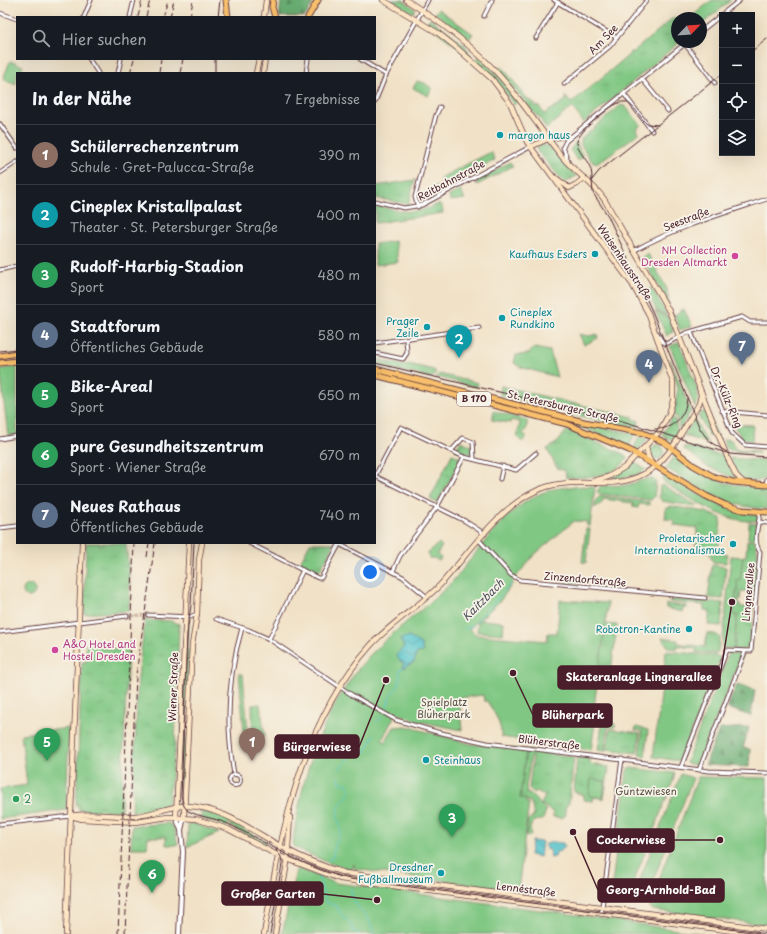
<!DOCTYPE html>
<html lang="de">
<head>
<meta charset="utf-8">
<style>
  :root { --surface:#171b24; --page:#242831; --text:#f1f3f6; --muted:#9ea1a6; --line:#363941; --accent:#d1495b }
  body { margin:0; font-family:"Playpen Sans",sans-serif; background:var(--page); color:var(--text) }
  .controls { position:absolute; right:12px; top:12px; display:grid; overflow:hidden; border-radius:0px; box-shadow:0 4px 16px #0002 }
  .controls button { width:36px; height:36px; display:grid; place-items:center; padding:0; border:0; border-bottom:1px solid var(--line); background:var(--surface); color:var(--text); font:20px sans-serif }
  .compass { position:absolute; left:671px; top:12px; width:36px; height:36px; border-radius:50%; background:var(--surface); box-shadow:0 4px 16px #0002; rotate:65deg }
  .you { position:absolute; left:370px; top:572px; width:14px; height:14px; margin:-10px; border:3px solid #fff; border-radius:50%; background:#1a73e8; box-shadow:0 0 0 6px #1a73e833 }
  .badge { display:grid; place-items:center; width:26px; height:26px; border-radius:50%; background:var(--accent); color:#fff; font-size:13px; font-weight:700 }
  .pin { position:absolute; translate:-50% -33px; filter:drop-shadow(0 1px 2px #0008) }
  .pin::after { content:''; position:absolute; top:21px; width:14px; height:12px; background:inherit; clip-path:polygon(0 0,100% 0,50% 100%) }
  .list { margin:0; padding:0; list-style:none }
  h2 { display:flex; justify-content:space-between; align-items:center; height:52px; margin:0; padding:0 16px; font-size:17px }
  h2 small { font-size:13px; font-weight:400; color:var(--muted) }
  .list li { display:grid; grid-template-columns:26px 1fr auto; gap:12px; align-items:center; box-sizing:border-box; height:60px; padding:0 16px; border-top:1px solid var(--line) }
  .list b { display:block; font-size:15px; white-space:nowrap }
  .list p { margin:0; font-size:13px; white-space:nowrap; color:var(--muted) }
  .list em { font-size:13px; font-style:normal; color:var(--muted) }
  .icon { flex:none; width:22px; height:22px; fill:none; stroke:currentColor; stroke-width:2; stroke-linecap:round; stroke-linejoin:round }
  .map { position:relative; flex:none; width:767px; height:934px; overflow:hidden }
  .search { position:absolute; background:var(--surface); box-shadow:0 4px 16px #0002; left:16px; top:16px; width:360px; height:44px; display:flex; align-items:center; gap:10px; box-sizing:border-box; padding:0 14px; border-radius:0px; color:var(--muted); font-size:15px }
  .panel { position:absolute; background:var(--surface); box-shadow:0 4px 16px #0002; left:16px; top:72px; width:360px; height:472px; border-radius:0px }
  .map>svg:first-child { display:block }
  .grass { fill:url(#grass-tufts); stroke:#657357 }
  .forest { fill:url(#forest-firs); stroke:#59664e }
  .park { fill:#80c783; stroke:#657357 }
  .water { fill:url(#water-waves); stroke:#51727c }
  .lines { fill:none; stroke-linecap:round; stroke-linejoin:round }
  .stream { stroke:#58c6cd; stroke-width:1 }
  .minor-tunnel { stroke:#d0bba8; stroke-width:3; stroke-dasharray:3 1.5; stroke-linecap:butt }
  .minor-casing { stroke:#633c42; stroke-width:5 }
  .tertiary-casing { stroke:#633c42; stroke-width:6 }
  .secondary-casing { stroke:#633c42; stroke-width:6 }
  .primary-casing { stroke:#633c42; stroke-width:7 }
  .minor { stroke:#fff; stroke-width:3 }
  .tertiary { stroke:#fff; stroke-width:4 }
  .secondary { stroke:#fce5c4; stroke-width:4.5 }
  .primary { stroke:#f8bf6c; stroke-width:5 }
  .tram { stroke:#4a1f2b; stroke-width:1 }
  .rail { stroke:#4a1f2b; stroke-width:1; stroke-dasharray:6 3; stroke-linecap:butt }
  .culture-dot { fill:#0f9aa8; stroke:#f7f3e8; stroke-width:1.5 }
  .hotel-dot { fill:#d1479c; stroke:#f7f3e8; stroke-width:1.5 }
  .leisure-dot { fill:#2e9e5b; stroke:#f7f3e8; stroke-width:1.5 }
  .labels { text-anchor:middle; stroke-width:3.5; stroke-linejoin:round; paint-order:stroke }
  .shield { fill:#f7f3e8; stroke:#7e5f64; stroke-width:1 }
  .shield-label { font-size:9px; font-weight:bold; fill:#4a1f2b }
  .street-label { font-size:10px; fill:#4a1f2b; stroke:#f7f3e8 }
  .culture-label { font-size:10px; fill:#0d838f; stroke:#f7f3e8; text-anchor:end }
  .hotel-label { font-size:10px; fill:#b23c85; stroke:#f7f3e8; text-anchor:end }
  .park-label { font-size:10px; fill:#5a5145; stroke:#f7f3e8 }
  .leisure-label { font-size:10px; fill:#27864d; stroke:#f7f3e8; text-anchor:start }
  .water-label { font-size:11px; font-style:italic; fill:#4e515c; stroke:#f7f3e8 }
  .leader { fill:none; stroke:#4a1f2b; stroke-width:1.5 }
  .callout-dot { fill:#4a1f2b; stroke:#f7f3e8; stroke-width:1.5 }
  .callout { fill:#4a1f2b; stroke:#4a1f2b; stroke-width:1.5 }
  .callout-label { font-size:11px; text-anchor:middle; font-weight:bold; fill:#fff }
</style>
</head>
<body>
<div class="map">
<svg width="767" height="934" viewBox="0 0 767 934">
  <defs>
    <pattern id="grass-tufts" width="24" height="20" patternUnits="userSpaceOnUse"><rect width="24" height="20" fill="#80c783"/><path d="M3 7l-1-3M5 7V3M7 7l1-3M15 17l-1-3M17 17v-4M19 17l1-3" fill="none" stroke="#70aa71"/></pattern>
    <pattern id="forest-firs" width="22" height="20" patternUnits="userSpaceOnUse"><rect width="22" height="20" fill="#68ac71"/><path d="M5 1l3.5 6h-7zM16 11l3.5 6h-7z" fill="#588b5d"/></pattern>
    <pattern id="water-waves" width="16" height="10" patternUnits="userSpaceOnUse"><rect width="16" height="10" fill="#58c6cd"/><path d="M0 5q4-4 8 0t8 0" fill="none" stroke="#4ba0a7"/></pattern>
  </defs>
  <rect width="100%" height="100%" fill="#f7f3e8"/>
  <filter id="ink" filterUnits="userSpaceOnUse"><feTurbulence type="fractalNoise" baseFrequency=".025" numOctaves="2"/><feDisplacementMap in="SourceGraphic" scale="8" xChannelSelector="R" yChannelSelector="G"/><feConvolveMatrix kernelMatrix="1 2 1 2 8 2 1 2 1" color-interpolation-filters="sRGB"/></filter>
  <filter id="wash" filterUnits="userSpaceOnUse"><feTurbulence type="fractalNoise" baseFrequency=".012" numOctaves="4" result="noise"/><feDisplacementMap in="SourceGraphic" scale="16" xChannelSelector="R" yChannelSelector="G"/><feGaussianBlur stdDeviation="0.9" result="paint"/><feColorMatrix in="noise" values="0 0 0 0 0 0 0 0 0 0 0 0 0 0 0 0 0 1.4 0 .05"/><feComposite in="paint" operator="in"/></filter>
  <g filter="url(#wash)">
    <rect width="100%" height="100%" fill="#f1e2c7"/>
    <g class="grass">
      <polygon points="391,0 403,0 415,9 413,13"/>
      <polygon points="712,0 731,0 701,25 701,18 690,18"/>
      <polygon points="438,9 473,34 469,39 435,13"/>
      <polygon points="674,17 677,19 677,42 680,42 584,123 572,107 546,129 540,118 535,114 498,69 501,67 504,69 528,100 532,101 537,107 539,106 544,114 566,100 565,96 571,103 629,55 630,52 633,52"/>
      <polygon points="430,18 465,45 472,58 426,23"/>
      <polygon points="476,57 479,57 498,76 518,101 514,105 502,88 478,64"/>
      <polygon points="576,142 583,157 578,161 570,150"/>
      <polygon points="541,144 550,147 576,176 565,183 537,151 537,148"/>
      <polygon points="491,152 495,160 422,200 419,199 419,196 442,184 440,178"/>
      <polygon points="510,162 513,166 477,185 476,181"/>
      <polygon points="415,180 408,204 375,198 375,186"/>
      <polygon points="460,190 465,199 450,201 449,196"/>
      <path d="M438,204L442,206L443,213L375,223V205C402,211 412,216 438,204Z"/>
      <polygon points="648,254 667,289 669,305 642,257"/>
      <polygon points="652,288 667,315 656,310 647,290"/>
      <polygon points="684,309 692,326 680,330 674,315"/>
      <polygon points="655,311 668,317 673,330 673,332 667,336"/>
      <polygon points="579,334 589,336 597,334 598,338 584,345"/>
      <polygon points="679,342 698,391 698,399 695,407 670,346"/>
      <polygon points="375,359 407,366 408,364 434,370 436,373 432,378 375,365"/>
      <polygon points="670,359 691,411 680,430 677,417 673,415 678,389"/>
      <polygon points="439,374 478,383 477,387 436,377"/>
      <polygon points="501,386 571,403 568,413 541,406 539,402 531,400 527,402 500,395"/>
      <polygon points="573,403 633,417 633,419 639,421 638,427 636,428 571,414"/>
      <polygon points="707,410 718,437 709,436 698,415"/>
      <polygon points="494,411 527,420 527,428 523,433 527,437 522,442 517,437 520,422 511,420 510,423 492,420"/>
      <polygon points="672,418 675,419 678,434 673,441 662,435"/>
      <polygon points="695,418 702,434 709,444 685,436 686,432"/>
      <polygon points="569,420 635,434 629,447 568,422"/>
      <polygon points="733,424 753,425 752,442 741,437"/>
      <path d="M567,430L624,454L627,459C613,478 587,477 566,478L565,471L557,468L547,449L558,442Z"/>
      <polygon points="640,435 647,440 637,451 633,449"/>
      <polygon points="723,439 731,440 736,450 759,451 759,453 740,452 727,449"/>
      <polygon points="461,441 472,446 472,454 455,450"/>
      <circle cx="657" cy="452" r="7"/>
      <polygon points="685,446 725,456 735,478 706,466 683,448"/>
      <polygon points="452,454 462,458 437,503 430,499"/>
      <path d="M675,456C708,480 727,486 767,488V509C726,507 700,489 666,468Z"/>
      <path d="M730,458L767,461L765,479C761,481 757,481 753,481C738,480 735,470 730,458Z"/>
      <polygon points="634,462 646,470 633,476 611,479"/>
      <path d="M665,474C695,493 722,510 757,515L758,520C731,527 688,497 665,483L663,479Z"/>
      <polygon points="648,478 653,479 656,482 654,497 651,500 600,494 597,492 600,486 627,485"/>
      <polygon points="663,485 697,506 697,507 662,501 659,497 660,486"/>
      <polygon points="600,496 649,502 649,505 639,504 638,508 633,507 633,503 603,499 602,503 594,508 596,500"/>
      <polygon points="670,506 706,512 721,518 718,553 728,554 726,563 713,562 709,552 695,551 698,528 674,525 674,520 665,519 666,508 670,508"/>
      <polygon points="749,523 757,523 755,538 748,539"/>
      <polygon points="586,529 590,529 586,563 582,562"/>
      <polygon points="755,540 758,554 755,591 741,591 740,600 735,600 736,592 737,592 737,579 740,580 743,556 746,556 747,541"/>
      <polygon points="86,543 126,543 130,584 129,611 84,614"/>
      <polygon points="310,543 333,543 333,547 318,573 299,564"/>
      <polygon points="712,565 726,567 723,599 708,598"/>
      <polygon points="561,576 584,579 584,581 581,584 561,581"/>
      <polygon points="670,599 723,603 721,626 708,625 710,611 704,610 704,605 670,602"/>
      <polygon points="735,602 740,603 740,607 753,607 750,645 744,650 734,649 737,616 733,615"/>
      <polygon points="666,604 687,606 687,608 683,608 682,612 666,608"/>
      <polygon points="145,620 171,621 179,624 175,748 168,803 155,809 132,812 138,677"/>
      <polygon points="604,624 617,625 611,672 599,671"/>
      <polygon points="186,626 189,626 187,650 189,650 183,789 179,789"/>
      <polygon points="707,633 715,634 720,637 718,651 716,654 696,652 696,648 684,647 684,644 705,647"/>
      <polygon points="662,638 678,640 678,643 683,644 682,647 678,646 677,649 669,648"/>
      <polygon points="86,644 102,645 102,648 128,649 121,811 79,810 79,807 76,805 82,662 86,662"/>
      <polygon points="605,723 615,724 615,727 608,727 605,751 598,750 602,725"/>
      <polygon points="636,727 648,730 645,757 639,755 642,731 635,730"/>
      <polygon points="610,729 640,733 637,753 607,749"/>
      <path d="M526,750L574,757L569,803L565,808L566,815L562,818L553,817V812L541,804L545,796L537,791L533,793L529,788L533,757L531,756L526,787L527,794H530L546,810L543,820C533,819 528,826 531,835L528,837L526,836L528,820L534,816L531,802L520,798Z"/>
      <polygon points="577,757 590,759 590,764 609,767 604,799 594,797 593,801 584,800 584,795 574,792"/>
      <polygon points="200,810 231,820 227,827 198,817 202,816 202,813 199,812"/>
      <polygon points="169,823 174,828 178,845 166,845 166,837 148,837 147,848 131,848 132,826"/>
      <polygon points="193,823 219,833 187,847 188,825"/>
      <polygon points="232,823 267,842 265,845 230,826"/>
    </g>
    <g class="forest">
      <polygon points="281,0 315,0 305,17 279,17"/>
      <polygon points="737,684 755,690 751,716 727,708"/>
      <polygon points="749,727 743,748 750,749 749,767 705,765 719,729"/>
    </g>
    <g class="park">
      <polygon points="10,61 23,66 20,73 17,73 16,84 3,79"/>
      <polygon points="417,81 425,83 432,89 428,96 413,88"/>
      <polygon points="621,105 626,107 641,125 636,129 638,134 599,162 593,163 581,145 581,139"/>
      <polygon points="395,241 398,262 375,265 375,244"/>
      <polygon points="534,348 550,351 557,377 520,367 514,363 516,355 528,354"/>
      <polygon points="17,367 17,435 8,436 0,369"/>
      <path d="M566,487L592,486L595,488L590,526H587V522L574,521L533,556L512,582L513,583L500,601L479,620L504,622L503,634L477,632L478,621L469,629L477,635L547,641L548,633H557L560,600L608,603L593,714L596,717L591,750L501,737C502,724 494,712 487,701H484L483,695L459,698L462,730L417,721L396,713L382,740L385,742L394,727L406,726L471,744L526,750L520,798L526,799V803H529L518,891L355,869L354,864L352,870L326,862L294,847C292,837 296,826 297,817C306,758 335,688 378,647C401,625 429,605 451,583C482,549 513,491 566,487Z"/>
      <polygon points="439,543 442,546 437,555 441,558 439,561 434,558 429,559 428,553"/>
      <polygon points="731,556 743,557 740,580 737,580 738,592 736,592 735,600 738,600 738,603 735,603 733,615 737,615 734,649 722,648"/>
      <circle cx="29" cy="591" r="6"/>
      <polygon points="666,651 718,656 720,659 680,761 653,757 662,688 666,688 667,678 664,671"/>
      <polygon points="729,653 742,655 697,765 686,763"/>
      <polygon points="239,674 243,674 249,744 245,744"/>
      <polygon points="260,704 265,736 253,737 252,705"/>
      <polygon points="69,728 66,810 0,819 0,789 27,785 21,734"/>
      <polygon points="630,768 675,773 673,781 630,891 614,902 610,899 627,770"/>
      <polygon points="681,774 693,778 646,899 640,903 637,903 634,896 635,892"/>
      <polygon points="698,777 767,778 767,925 653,910 650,907 650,902"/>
      <polygon points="591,779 605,781 603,798 589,796"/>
      <polygon points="299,869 336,883 607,919 703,934 282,934 296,870"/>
    </g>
    <g class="water">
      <polygon points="409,637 421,644 423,652 417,653 414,662 403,668 403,662 400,661 396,655 404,647 400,639"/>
      <polygon points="532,841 542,842 540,857 530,855"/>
      <polygon points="553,842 563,843 565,847 560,851 556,852 555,857 551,858 549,850 546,849 546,844"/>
    </g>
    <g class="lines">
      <g class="stream">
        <polyline points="465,629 472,626 512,583"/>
        <polyline points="404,637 406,639"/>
        <polyline points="387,707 390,696 399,685 400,670 403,668"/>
        <polyline points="377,722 382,717"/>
        <path d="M340,769C341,765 354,752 359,751C362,751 364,752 366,752L374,735"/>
        <path d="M327,862L333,856C334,845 337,843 340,833C342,825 335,817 339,808C342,800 354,794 347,784L340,782L339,777"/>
        <polyline points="318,875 326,903 335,905 344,918 352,924 352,930 359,934"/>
        <path d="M351,888C351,903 360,908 368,919C371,923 372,929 374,934"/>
      </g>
    </g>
  </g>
  <g filter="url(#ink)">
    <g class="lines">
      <polyline class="minor-tunnel" points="127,616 148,615"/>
      <g class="minor-casing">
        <g id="minor">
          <polyline points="554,0 617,38"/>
          <polyline points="0,13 17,19"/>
          <polyline points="484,16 492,0"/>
          <polyline points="84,17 91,0"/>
          <polyline points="130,17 134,0"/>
          <polyline points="718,17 722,22"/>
          <polyline points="701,31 740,0"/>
          <polyline points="536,38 558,2"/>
          <polyline points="685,44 715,83"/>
          <polyline points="89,59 98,73"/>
          <polyline points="360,59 386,75"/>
          <polyline points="118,73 121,59"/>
          <polyline points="306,73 308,59"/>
          <polyline points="642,79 668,111"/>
          <polyline points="564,84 610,46 647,0"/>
          <polyline points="624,94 652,131"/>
          <polyline points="375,102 386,75 428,0"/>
          <polyline points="0,124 17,148"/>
          <polyline points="548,139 570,136"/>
          <polyline points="568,161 563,147 566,141 687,42"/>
          <polyline points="0,173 17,162"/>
          <polyline points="375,201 404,208 422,205 530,147"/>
          <polyline points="418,207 415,197 436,115 440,107"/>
          <path d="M635,250C677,227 722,214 767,199"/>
          <polyline points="0,270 17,266"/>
          <polyline points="691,332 732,433 745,445 767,447"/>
          <polyline points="657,333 661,340 666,344 686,333 742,317 750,322 767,322"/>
          <polyline points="375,343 479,328"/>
          <polyline points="375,353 403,359 407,353 406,339"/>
          <polyline points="722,411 767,415"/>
          <polyline points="0,439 17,436"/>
          <polyline points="451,451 463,438 473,442 474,458"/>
          <polyline points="375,476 401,427 464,457 516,470 536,453"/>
          <polyline points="375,476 465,521 485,534"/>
          <polyline points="500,479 503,466"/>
          <polyline points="766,485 767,479"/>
          <polyline points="760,522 767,523"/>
          <polyline points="0,528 17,526"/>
          <polyline points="479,540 511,575 520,580 705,598"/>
          <polyline points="249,543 318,578 321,578 340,543"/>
          <polyline points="339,544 403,577 427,597"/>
          <polyline points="393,571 400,556 437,507 464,457"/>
          <polyline points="148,615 190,617 197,614"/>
          <polyline points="216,619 249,630 269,639 352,695 396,720 437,732 487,743 709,771 767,773"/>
          <polyline points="0,632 127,616"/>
          <polyline points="269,639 303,570"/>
          <path d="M681,767L727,650L751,651L760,552C752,540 759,525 760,512"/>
          <polyline points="699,770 745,652"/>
          <path d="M234,774C225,724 228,676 242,628"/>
          <circle cx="235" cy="780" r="5.5"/>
          <polyline points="0,824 71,816"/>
          <polyline points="601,914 622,759"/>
        </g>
      </g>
      <g class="tertiary-casing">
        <g id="tertiary">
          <polyline points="176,817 181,830"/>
          <polyline points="179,934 183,852 181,830 184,817"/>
        </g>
      </g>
      <g class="secondary-casing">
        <g id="secondary">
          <polyline points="383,0 438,33 457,48 492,79 510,103 527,142 615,261 632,284 648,313 673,382 673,400 669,414 659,432 625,467 608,477 593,481"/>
          <path d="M406,0C439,21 472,45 498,74C522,100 541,131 563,158C576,173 593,183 604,199L669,311L728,459L736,475L744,483"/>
          <polyline points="264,17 266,0"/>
          <polyline points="256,73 259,59"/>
          <polyline points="263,73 265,59"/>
          <polyline points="530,147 548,139"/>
          <polyline points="552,175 569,188 577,184 584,178"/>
          <polyline points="646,446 648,456 651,463"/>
          <path d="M71,816C92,812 113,817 135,816C152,815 168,806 185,806C220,806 251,830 280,846C300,857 323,867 345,873L767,929"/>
          <polyline points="71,816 82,819 136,822 168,817 196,819 228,829 279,856 340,879 756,934"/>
          <polyline points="176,817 189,543"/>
          <polyline points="184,817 192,645 197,614 199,560 202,543"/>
          <polyline points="66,934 82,543"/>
          <path d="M264,934C281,833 300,724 371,645C392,622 420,606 441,584C469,553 498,508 536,491C556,481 577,483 598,483C659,485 671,449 699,404L701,395L699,387"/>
          <polyline points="275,934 287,863 290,817"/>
        </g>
      </g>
      <g class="primary-casing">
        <g id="primary">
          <polyline points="226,0 228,17"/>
          <polyline points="273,0 272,7 275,17"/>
          <polyline points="308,17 318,0"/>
          <polyline points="0,356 17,353"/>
          <polyline points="0,363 17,361"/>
          <polyline points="375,369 584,422 643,433 664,442 693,465 714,477 733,482 767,485"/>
          <polyline points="375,375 567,424 629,450 706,496 725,505 742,510 767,512"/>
        </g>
      </g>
      <use href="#minor" class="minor"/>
      <use href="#tertiary" class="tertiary"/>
      <use href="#secondary" class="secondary"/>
      <use href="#primary" class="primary"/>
      <g class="tram">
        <polyline points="218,17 220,0"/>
        <polyline points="752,51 767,39"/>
        <polyline points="215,73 215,59"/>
        <polyline points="722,74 599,171 592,180 593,193 608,216 652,311 700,429 710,442 727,452"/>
        <path d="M592,182C592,177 592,171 590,167C586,158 577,151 577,142C578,132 615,99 625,102C634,104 640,118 647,124L658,125"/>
        <polyline points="0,351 17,349"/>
        <polyline points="375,363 619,420 730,454 767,457"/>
        <path d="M655,429C673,430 686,416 687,398"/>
        <path d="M194,543L191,605L187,634L181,796L184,806L188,811C200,817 214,818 226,823C267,842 305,869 350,879L767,934"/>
        <polyline points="270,934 282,864 281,857 276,850"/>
      </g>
      <g class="rail">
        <polyline points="138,17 142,0"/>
        <polyline points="146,17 150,0"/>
        <polyline points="163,17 168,0"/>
        <polyline points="170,17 174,0"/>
        <polyline points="190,17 193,0"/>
        <polyline points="130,73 134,59"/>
        <polyline points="159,73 161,59"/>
        <polyline points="180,73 183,59"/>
        <polyline points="147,557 149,543"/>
        <polyline points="118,934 134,543"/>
        <polyline points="125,934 136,675 155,543"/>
      </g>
    </g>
  </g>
  <g class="culture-dot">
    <circle cx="500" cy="135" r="4"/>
    <circle cx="595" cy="254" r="4"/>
    <circle cx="502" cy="318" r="4"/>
    <circle cx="427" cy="327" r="4"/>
    <circle cx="733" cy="544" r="4"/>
    <circle cx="689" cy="629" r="4"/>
    <circle cx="426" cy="760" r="4"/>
    <circle cx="441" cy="873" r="4"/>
  </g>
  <g class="hotel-dot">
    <circle cx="735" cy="256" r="4"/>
    <circle cx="55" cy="650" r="4"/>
  </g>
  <circle class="leisure-dot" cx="16" cy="799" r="4"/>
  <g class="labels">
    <rect class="shield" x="457" y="392" width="34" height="14" rx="3"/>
    <g class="shield-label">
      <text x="474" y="402">B 170</text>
    </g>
    <g class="street-label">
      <text transform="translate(603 39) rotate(-46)" y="4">Am See</text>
      <text transform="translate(451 180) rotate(-28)" y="4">Reitbahnstraße</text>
      <text transform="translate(686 219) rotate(-21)" y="4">Seestraße</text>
      <text transform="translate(625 262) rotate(56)" y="4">Waisenhausstraße</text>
      <text transform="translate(727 397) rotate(67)" y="4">Dr.-Külz-Ring</text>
      <text transform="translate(563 406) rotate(13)" y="4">St. Petersburger Straße</text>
      <text transform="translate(585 579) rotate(5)" y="4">Zinzendorfstraße</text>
      <text transform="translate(748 592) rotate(-85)" y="4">Lingnerallee</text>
      <text transform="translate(173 687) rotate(-88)" y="4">Wiener Straße</text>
      <text transform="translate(549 742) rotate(7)" y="4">Blüherstraße</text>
      <text transform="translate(526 889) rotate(7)" y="4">Lennéstraße</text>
    </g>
    <g class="culture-label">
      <text x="508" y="139" text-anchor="start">margon haus</text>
      <text x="587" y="258">Kaufhaus Esders</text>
      <text x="510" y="316" text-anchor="start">Cineplex<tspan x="510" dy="12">Rundkino</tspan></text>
      <text x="419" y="325">Prager<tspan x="419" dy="12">Zeile</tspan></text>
      <text x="725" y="542">Proletarischer<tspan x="725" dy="12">Internationalismus</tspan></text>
      <text x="681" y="633">Robotron-Kantine</text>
      <text x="434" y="764" text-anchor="start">Steinhaus</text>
      <text x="433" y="871">Dresdner<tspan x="433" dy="12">Fußballmuseum</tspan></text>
    </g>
    <g class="hotel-label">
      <text x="727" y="254">NH Collection<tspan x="727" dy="12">Dresden Altmarkt</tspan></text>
      <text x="63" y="648" text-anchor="start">A&amp;O Hotel and<tspan x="63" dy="12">Hostel Dresden</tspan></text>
    </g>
    <g class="park-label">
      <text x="444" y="706">Spielplatz<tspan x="444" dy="12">Blüherpark</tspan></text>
      <text x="646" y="795">Güntzwiesen</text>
    </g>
    <g class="leisure-label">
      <text x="24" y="803">2</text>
    </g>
    <g class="water-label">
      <text transform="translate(483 600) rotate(-45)" y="4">Kaitzbach</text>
    </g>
  </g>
  <path class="leader" d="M732 602L720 677M513 673L533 715M386 680L359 747M720 840L674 840M573 832L598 890M377 900L323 894"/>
  <g class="callout-dot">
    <circle cx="732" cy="602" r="4"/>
    <circle cx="513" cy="673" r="4"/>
    <circle cx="386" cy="680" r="4"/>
    <circle cx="720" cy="840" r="4"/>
    <circle cx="573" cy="832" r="4"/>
    <circle cx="377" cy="900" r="4"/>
  </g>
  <g class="callout">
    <rect x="558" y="666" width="162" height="23" rx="4"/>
    <rect x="533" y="704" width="79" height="23" rx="4"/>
    <rect x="275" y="735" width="84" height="23" rx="4"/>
    <rect x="588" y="829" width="86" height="23" rx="4"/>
    <rect x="598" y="879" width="126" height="23" rx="4"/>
    <rect x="222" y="882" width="101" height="23" rx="4"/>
  </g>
  <g class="callout-label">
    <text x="639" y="681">Skateranlage Lingnerallee</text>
    <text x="573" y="719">Blüherpark</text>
    <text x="317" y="751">Bürgerwiese</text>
    <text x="631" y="844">Cockerwiese</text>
    <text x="661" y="894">Georg-Arnhold-Bad</text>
    <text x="273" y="898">Großer Garten</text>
  </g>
</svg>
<div class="controls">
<button>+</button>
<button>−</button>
<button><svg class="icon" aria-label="locate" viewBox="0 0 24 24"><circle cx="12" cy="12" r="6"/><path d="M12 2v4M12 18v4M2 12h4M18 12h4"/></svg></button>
<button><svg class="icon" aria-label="layers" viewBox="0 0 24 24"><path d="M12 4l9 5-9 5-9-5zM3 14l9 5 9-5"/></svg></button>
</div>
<svg class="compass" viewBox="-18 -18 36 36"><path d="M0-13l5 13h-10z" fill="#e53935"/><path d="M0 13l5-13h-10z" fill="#9ea1a6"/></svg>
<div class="you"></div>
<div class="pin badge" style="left:252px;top:761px;background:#8d6e63">1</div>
<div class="pin badge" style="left:459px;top:358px;background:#0f9aa8">2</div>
<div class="pin badge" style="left:452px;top:837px;background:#2e9e5b">3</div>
<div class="pin badge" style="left:649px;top:383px;background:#5c6f8a">4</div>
<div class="pin badge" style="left:47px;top:761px;background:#2e9e5b">5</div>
<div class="pin badge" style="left:152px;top:893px;background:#2e9e5b">6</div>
<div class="pin badge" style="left:742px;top:365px;background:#5c6f8a">7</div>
<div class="search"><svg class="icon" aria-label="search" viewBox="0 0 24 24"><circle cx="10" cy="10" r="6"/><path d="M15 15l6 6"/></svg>Hier suchen</div>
<section class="panel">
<h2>In der Nähe<small>7 Ergebnisse</small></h2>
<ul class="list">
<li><span class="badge" style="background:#8d6e63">1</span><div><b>Schülerrechenzentrum</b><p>Schule · Gret-Palucca-Straße</p></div><em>390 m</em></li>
<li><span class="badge" style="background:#0f9aa8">2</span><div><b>Cineplex Kristallpalast</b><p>Theater · St. Petersburger Straße</p></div><em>400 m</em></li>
<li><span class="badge" style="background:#2e9e5b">3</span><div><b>Rudolf-Harbig-Stadion</b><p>Sport</p></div><em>480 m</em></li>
<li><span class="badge" style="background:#5c6f8a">4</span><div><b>Stadtforum</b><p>Öffentliches Gebäude</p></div><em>580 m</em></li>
<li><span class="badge" style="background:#2e9e5b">5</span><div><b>Bike-Areal</b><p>Sport</p></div><em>650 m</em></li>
<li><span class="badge" style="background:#2e9e5b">6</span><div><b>pure Gesundheitszentrum</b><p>Sport · Wiener Straße</p></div><em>670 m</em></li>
<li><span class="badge" style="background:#5c6f8a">7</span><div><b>Neues Rathaus</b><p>Öffentliches Gebäude</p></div><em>740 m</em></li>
</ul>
</section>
</div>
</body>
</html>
